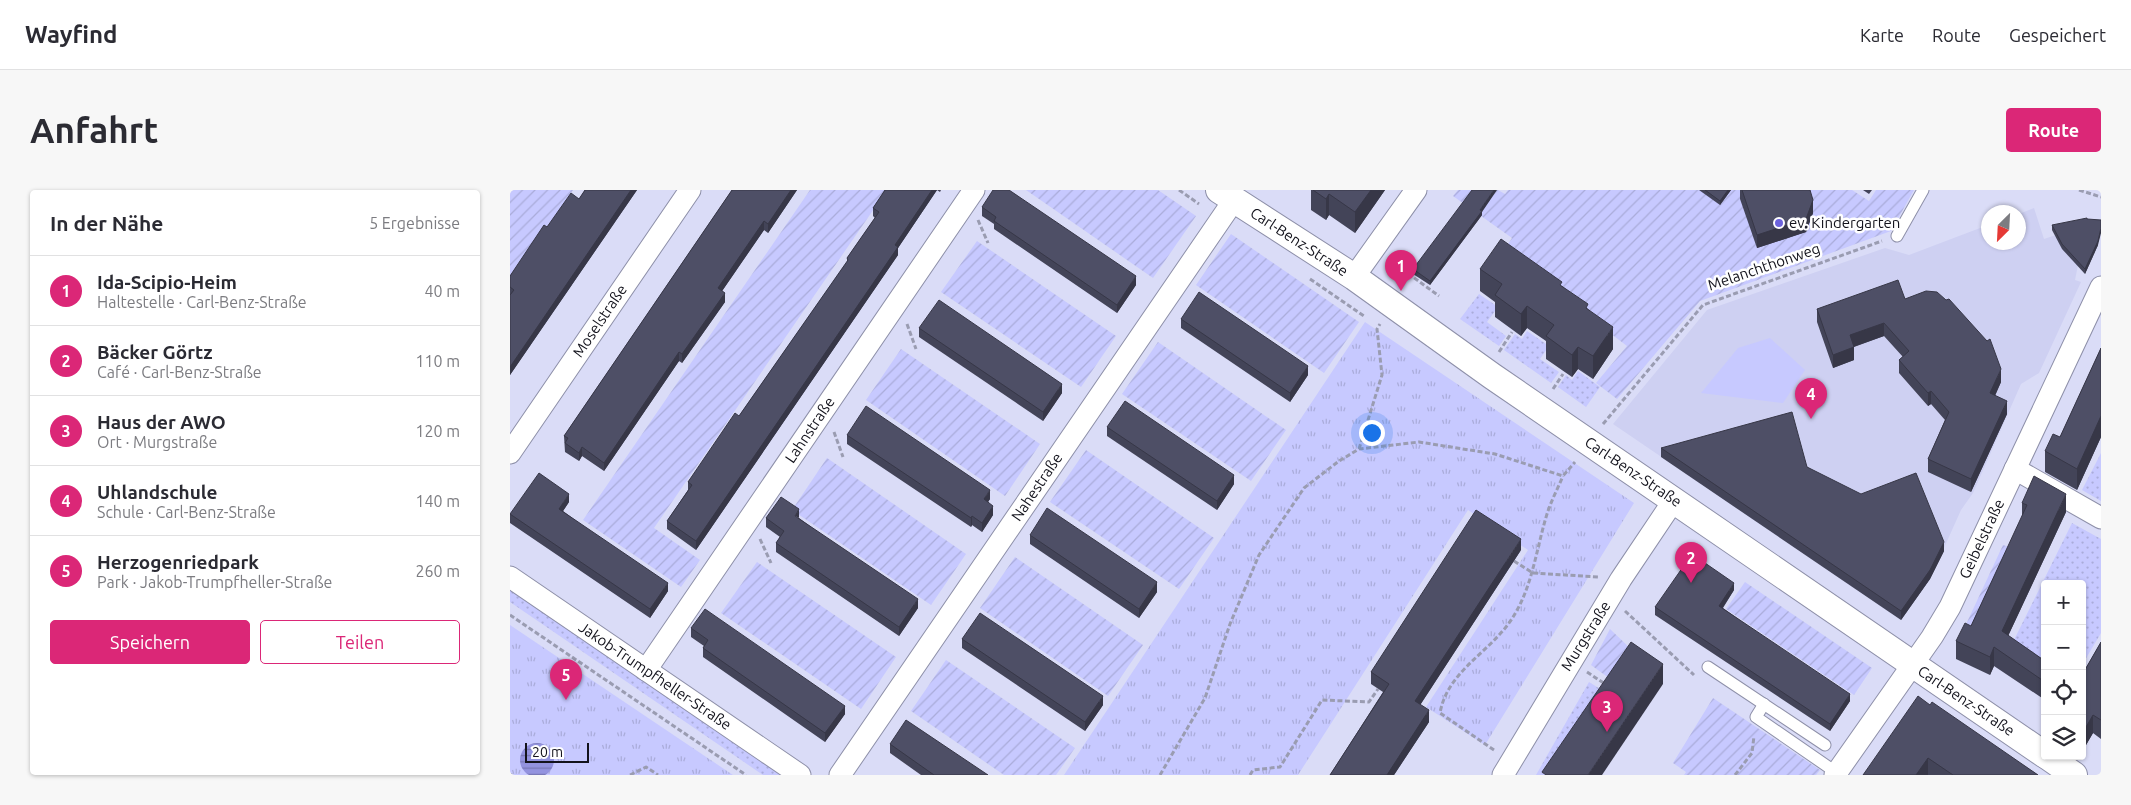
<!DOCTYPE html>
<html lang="de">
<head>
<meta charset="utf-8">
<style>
  :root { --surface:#fff; --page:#f7f7f7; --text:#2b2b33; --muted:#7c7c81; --line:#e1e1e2; --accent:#db2777 }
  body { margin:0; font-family:Ubuntu,sans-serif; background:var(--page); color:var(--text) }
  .controls { position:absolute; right:15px; bottom:15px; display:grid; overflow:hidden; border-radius:5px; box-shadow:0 1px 4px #0004 }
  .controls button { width:45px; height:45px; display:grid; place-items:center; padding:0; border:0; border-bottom:1px solid var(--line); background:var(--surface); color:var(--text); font:25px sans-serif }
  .compass { position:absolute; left:1471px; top:15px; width:45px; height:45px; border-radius:50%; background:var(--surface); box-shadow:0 1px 4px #0004; rotate:204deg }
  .scale { position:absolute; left:15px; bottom:12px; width:64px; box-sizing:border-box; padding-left:5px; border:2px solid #13131c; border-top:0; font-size:14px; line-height:18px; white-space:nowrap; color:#13131c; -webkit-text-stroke:4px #fff; paint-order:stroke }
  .you { position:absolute; left:861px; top:242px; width:18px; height:18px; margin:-12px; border:4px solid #fff; border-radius:50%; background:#1a73e8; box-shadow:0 0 0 8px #1a73e833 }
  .badge { display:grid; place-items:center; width:32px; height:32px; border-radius:50%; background:var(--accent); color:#fff; font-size:16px; font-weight:700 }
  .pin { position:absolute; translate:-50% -41px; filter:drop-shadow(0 1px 2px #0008) }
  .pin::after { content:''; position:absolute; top:26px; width:18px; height:15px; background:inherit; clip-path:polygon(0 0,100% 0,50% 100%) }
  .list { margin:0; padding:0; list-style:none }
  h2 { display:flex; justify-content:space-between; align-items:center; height:65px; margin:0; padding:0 20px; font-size:21px }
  h2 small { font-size:16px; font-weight:400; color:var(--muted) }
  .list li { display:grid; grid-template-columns:32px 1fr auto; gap:15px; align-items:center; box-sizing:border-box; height:70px; padding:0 20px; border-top:1px solid var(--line) }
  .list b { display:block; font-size:19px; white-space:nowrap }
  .list p { margin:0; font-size:16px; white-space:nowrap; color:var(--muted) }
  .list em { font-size:16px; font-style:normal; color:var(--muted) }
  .actions { display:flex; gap:10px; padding:15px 20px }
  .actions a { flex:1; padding:11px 0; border:1px solid var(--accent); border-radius:5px; text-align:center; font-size:18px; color:var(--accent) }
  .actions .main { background:var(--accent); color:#fff }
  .icon { flex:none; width:28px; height:28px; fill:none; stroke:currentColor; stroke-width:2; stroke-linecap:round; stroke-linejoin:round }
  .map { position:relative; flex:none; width:1591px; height:585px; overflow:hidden; border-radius:5px }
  header { display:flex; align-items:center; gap:30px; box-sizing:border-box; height:70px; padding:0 25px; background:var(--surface); border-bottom:1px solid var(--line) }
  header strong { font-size:24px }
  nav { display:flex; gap:28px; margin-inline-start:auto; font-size:18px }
  .intro { display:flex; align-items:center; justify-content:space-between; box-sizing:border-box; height:120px; padding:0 30px }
  h1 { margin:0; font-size:35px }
  .button { padding:12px 22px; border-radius:5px; background:var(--accent); color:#fff; font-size:18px; font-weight:700 }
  main { display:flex; gap:30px; padding:0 30px }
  aside { flex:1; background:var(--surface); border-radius:5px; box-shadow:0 1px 4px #0004 }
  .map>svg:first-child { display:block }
  .built { fill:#ced0f2 }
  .grass { fill:url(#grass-dots) }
  .park { fill:url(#park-tufts) }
  .garden { fill:url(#garden-furrows) }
  .pitch { fill:#c7c9ff }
  .water { fill:url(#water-rules) }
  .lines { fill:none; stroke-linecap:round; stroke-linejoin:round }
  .service-casing { stroke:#8e90a9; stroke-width:13 }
  .minor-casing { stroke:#8e90a9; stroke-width:23 }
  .tertiary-casing { stroke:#8e90a9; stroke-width:28 }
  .path { stroke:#9a9cb1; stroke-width:3; stroke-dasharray:5 2.5; stroke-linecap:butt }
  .service { stroke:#fff; stroke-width:11 }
  .minor { stroke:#fff; stroke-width:21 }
  .tertiary { stroke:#fff; stroke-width:26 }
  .wall { fill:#434458 }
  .shaded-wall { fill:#373747 }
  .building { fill:#4e4f66; stroke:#373747 }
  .poi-dot { fill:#6d63dd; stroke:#fff; stroke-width:2 }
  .labels { text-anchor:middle; stroke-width:5; stroke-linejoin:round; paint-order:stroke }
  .poi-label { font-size:15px; fill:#13131c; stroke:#fff; text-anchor:start }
  .street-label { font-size:15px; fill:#13131c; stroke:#fff }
</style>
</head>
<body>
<header>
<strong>Wayfind</strong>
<nav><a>Karte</a><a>Route</a><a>Gespeichert</a></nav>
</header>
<div class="intro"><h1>Anfahrt</h1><a class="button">Route</a></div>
<main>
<aside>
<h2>In der Nähe<small>5 Ergebnisse</small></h2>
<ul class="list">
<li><span class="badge">1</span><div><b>Ida-Scipio-Heim</b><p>Haltestelle · Carl-Benz-Straße</p></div><em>40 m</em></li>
<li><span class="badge">2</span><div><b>Bäcker Görtz</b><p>Café · Carl-Benz-Straße</p></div><em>110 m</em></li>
<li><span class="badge">3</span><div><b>Haus der AWO</b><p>Ort · Murgstraße</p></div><em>120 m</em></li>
<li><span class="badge">4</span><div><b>Uhlandschule</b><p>Schule · Carl-Benz-Straße</p></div><em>140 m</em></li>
<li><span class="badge">5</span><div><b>Herzogenriedpark</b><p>Park · Jakob-Trumpfheller-Straße</p></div><em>260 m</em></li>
</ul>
<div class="actions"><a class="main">Speichern</a><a>Teilen</a></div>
</aside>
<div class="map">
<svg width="1591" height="585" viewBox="0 0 1591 585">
  <defs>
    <pattern id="grass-dots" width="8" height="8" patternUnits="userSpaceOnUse" patternTransform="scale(1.25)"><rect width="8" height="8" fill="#c7c9ff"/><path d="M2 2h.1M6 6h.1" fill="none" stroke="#aaacda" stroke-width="1.8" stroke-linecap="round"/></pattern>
    <pattern id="park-tufts" width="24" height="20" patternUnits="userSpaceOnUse" patternTransform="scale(1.25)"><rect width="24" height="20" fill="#c7c9ff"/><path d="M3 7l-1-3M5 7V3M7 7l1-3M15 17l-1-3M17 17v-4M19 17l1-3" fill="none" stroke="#aaacda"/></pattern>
    <pattern id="garden-furrows" width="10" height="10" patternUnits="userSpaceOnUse" patternTransform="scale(1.25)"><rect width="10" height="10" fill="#c7c9ff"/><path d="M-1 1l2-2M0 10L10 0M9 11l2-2" fill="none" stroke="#aaacda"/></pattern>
    <pattern id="water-rules" width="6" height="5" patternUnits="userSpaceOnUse" patternTransform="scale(1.25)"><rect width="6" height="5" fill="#9393df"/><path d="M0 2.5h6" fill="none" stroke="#7777b4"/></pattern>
  </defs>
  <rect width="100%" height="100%" fill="#dadcf7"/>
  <polygon class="built" points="1524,18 1534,49 1546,45 1568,75 1565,90 1571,92 1529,183 1511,194 1463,303 1451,320 1420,389 1391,430 1103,234 1197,120 1375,58 1399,65 1478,35 1478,52 1508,52 1509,24"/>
  <g class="grass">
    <polygon points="969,104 988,117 977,132 996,146 989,156 950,129"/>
    <polygon points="1017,141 1039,156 1030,169 1049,182 1041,193 994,160 1005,144 1012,149"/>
    <polygon points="1068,181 1090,197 1076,217 1048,197 1056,185 1062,190"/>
    <polygon points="1591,263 1591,311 1572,300"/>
    <polygon points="1562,333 1591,349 1591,443 1572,475 1572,394 1535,394 1535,470 1503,452"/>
    <polygon points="0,397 277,585 253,585 0,412"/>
    <polygon points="1079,492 1095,502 1039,585 1026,585"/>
  </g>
  <g class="park">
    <polygon points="855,132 1124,313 975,555 916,517 1018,360 958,320 788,585 554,585"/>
    <polygon points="0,435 223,585 0,585"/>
  </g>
  <g class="garden">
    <polygon points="0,0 63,0 0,92"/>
    <polygon points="300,0 377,0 144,338 190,370 171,397 73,330"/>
    <polygon points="516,0 648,0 686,26 643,88"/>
    <polygon points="948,0 988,0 995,4 998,0 1342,0 1359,11 1366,0 1404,0 1381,41 1190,111 1107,209 1086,193 1117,156 993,62 1002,48 943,6"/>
    <polygon points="721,44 849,132 814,183 686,95"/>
    <polygon points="467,51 606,146 571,197 431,102"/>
    <polygon points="648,152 776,240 741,291 612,204"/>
    <polygon points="391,159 530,254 495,306 356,210"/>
    <polygon points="576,260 704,348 669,399 540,312"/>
    <polygon points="317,268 456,364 421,415 282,320"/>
    <polygon points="1493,355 1499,357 1457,446 1452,443"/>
    <polygon points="505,367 633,455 598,506 470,418"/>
    <polygon points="247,372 386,467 351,519 211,423"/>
    <polygon points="1235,392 1362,478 1344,505 1216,419"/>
    <polygon points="1100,439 1123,461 1103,491 1081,475"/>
    <polygon points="436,470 565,558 546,585 494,585 401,521"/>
    <polygon points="1203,508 1310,580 1306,585 1174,585 1176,582 1163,573"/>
  </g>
  <polygon class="pitch" points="1260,148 1295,180 1273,213 1191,203 1228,158"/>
  <circle class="water" cx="27" cy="570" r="17"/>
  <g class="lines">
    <g class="service-casing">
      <g id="service">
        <polyline points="1387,46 1413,0"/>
        <polyline points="1198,477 1315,555"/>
        <polyline points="1254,514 1246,527 1327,583"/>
      </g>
    </g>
    <g class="minor-casing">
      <g id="minor">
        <polyline points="844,87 906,0"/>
        <polyline points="0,263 180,0"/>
        <polyline points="1505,279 1591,328"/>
        <polyline points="0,387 290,585"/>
        <polyline points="136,480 464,0"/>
        <polyline points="330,585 724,10"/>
        <polyline points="993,585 1111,389 1164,310"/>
        <polyline points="1325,585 1422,447 1440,417 1591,97"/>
      </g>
    </g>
    <g class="tertiary-casing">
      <g id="tertiary">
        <polyline points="709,0 844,87 982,186 1535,565"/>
        <polyline points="1537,566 1564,585"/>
      </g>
    </g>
    <g class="path">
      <polyline points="669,0 689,14"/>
      <polyline points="1569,0 1591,7"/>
      <polyline points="468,30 478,53"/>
      <polyline points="892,79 929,106"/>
      <polyline points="800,89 854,126"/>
      <polyline points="397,134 406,159"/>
      <polyline points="989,162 1002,142"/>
      <polyline points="1043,199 1053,184"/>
      <polyline points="1093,234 1193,115 1372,51"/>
      <polyline points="324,242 333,267"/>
      <polyline points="849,259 872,185 867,139 870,134"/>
      <polyline points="250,349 261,373"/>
      <polyline points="1004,371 1023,383 1088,387"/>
      <polyline points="1115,421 1184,485"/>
      <polyline points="0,425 236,585"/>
      <polyline points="1077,482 1095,494"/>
      <path d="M984,560L930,523C937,484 973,466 996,437C1022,404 1025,363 1037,324C1041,311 1048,298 1053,286"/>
      <polyline points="0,584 2,585"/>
      <polyline points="120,585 136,577 148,585"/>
      <polyline points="650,585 695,508 720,434 749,365 794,298 829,271 849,259 909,252 985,264 1053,286 1065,272"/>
      <polyline points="740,585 743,580 770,577 812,510 859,512 868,499"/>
      <polyline points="1225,585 1242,563 1244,546"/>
    </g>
    <use href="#service" class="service"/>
    <use href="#minor" class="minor"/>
    <use href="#tertiary" class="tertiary"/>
  </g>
  <g class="wall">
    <polygon points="75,0 127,0 0,185 0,86 37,37 69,9"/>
    <polygon points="222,0 287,0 258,43 254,40 212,101 215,112 172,173 169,171 94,281 72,266 69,271 55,262 54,246"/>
    <polygon points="375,0 431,0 430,2 427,0 388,58 388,65 186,360 157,339 157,331 178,300 178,292 229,226 337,72 337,68 365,28 363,26 363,18"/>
    <polygon points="801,0 875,0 845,43 819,25 816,30 801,20"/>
    <polygon points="1189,0 1221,0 1210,15"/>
    <polygon points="1230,0 1300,0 1303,23 1296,42 1247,58 1230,9"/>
    <polygon points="1353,0 1362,0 1359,4"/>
    <polygon points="472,17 626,95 607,123 484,39 484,34 472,26"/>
    <polygon points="972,22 972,25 920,95 903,84 903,79"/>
    <polygon points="1542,35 1588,55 1575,84 1552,59 1542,40"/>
    <polygon points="970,79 1052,96 1078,119 1103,159 1083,189 1068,179 1062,187 1036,169 1036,151 1017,138 1011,146 985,127 985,112 970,101"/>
    <polygon points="1395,109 1491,192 1485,206 1497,224 1461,302 1418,282 1418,269 1435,230 1421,214 1418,216 1389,183 1389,170 1393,167 1374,146 1344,157 1344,170 1323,178 1307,132 1307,119"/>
    <polygon points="671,129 798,185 780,212 671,138"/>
    <polygon points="409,138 552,203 533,231 409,147"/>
    <polygon points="1591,158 1591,247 1567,300 1535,282 1535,261 1550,247"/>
    <polygon points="597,237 724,294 707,320 597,246"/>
    <polygon points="337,245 480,309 478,312 483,325 472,342 462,335 461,337 337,254"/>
    <polygon points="1151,258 1297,277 1434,361 1420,389 1391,430 1151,267"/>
    <polygon points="59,312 53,321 158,401 140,428 0,333 0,324"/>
    <polygon points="1512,313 1556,322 1498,446 1535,471 1535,510 1484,476 1480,485 1446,469 1446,451 1461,436 1512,327"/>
    <polygon points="256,328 289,328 408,418 389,446 266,362 266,353 270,347 256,337"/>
    <polygon points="520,345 647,402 629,428 520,354"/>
    <polygon points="1011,360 910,515 919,532 884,585 820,585 873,502 861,494 861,482"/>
    <polygon points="1224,400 1213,418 1340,511 1320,541 1145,425 1145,417"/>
    <polygon points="181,438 335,524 315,552 193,467 193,458 194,456 181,447"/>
    <polygon points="452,449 593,515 575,541 452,458"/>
    <polygon points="1591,452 1591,549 1583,543 1576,555 1572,553 1572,485"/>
    <polygon points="1420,515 1528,585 1353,585"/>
    <polygon points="380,554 478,585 411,585 380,563"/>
  </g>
  <g class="shaded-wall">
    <polygon points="121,0 127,0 0,185 0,177"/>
    <polygon points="281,0 287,0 258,43 258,34"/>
    <polygon points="422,0 427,0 388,58 388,65 186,360 186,351"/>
    <polygon points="861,0 875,0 845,43 845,22"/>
    <polygon points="984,0 987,0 972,22 972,25 920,95 920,91"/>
    <polygon points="1218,0 1221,0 1210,15 1210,11"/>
    <polygon points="819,4 819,25 816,30 816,9"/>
    <polygon points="1303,10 1303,23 1296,42 1247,58 1247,45"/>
    <polygon points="254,31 254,40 208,107 208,98"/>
    <polygon points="1591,38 1591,43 1588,55 1575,84 1575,79"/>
    <polygon points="626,86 626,95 607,123 607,115"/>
    <polygon points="215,103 215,112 172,173 172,164"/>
    <polygon points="1017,116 1017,138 1011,146 1011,124"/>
    <polygon points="1374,133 1374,146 1340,158 1340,145"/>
    <polygon points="1103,137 1103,159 1083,189 1083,166"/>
    <polygon points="1068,157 1068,179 1062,187 1062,165"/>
    <polygon points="1344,157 1344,170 1323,178 1323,165"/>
    <polygon points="169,162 169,171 94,281 94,273"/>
    <polygon points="798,176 798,185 780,212 780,203"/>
    <polygon points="1491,179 1491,192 1480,216 1480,203"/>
    <polygon points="552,194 552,203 533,231 533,222"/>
    <polygon points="1421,201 1421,214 1418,216 1418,203"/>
    <polygon points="1497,211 1497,224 1461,302 1461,289"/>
    <polygon points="1591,226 1591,247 1567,300 1567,279"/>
    <polygon points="72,257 72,266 69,271 69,263"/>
    <polygon points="724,285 724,294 707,320 707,311"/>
    <polygon points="480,300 480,309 474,318 474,309"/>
    <polygon points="59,304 59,312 49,327 49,319"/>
    <polygon points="1556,304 1556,322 1492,459 1492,441"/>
    <polygon points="483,316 483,325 472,342 472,333"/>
    <polygon points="289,319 289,328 285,326"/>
    <polygon points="462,326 462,335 461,337 461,328"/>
    <polygon points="1011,349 1011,360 905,523 905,511"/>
    <polygon points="1434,352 1434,361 1420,389 1391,430 1391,421"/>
    <polygon points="647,392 647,402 629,428 629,419"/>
    <polygon points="158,393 158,401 140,428 140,419"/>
    <polygon points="1224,393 1224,400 1209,423 1209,416"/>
    <polygon points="408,409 408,418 389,446 389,437"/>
    <polygon points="1484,457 1484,476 1480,485 1480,467"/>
    <polygon points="1153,474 1153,494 1092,585 1078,585"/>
    <polygon points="1340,504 1340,511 1320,541 1320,534"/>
    <polygon points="593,506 593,515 575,541 575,532"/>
    <polygon points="335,516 335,524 315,552 315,543"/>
    <polygon points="919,520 919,532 884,585 877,585"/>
    <polygon points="1583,525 1583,543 1576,555 1576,537"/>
    <polygon points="1418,568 1418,585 1406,585"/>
  </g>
  <g class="building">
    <polygon points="75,0 121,0 0,177 0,105 4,100 0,97 0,86 34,35 37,37 61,3 69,9"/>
    <polygon points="222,0 281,0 258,34 254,31 208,98 215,103 172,164 169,162 94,273 72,257 69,263 55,253 58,248 54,246"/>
    <polygon points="375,0 422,0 385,55 388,57 186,351 157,331 182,295 178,292 225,223 229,226 338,70 337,68 369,22 363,18"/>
    <polygon points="483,0 499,0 626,86 607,115 484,31 486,27 472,17"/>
    <polygon points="803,0 861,0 845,22 819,4 816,9"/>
    <polygon points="962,0 984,0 970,20 972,21 920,91 903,79"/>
    <polygon points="1195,0 1218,0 1210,11"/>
    <polygon points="1232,0 1300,0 1303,10 1296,29 1247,45"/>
    <polygon points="1577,28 1577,29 1591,30 1591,38 1588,51 1575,79 1552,54 1542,35"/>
    <polygon points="991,49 1052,92 1050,95 1078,114 1076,118 1103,137 1083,166 1068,157 1062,165 1036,146 1044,135 1017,116 1011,124 985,105 992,94 970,79"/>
    <polygon points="1388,90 1395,109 1416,101 1427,102 1436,110 1439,109 1477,151 1480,149 1491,179 1480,203 1497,211 1461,289 1418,269 1439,222 1421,201 1418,203 1389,170 1399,161 1374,133 1340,145 1344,157 1323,165 1307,119"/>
    <polygon points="689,102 798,176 780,203 671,129"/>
    <polygon points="429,110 552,194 533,222 409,138"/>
    <polygon points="1591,158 1591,226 1567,279 1535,261 1543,244 1550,247"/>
    <polygon points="615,211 724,285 707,311 597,237"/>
    <polygon points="356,216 480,300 474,309 483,316 472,333 462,326 461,328 337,245"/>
    <polygon points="1282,222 1297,277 1351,304 1406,283 1434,352 1420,380 1391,421 1151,258"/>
    <polygon points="29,283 59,304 49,319 158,393 140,419 0,324"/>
    <polygon points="1524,286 1556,304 1492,441 1535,471 1535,492 1484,457 1480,467 1446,451 1455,433 1461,436 1517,315 1512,313"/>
    <polygon points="271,307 289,319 285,326 408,409 389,437 266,353 274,341 256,328"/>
    <polygon points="537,318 647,392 629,419 520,345"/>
    <polygon points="966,320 1011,349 905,511 919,520 877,585 820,585 879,494 861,482"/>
    <polygon points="1182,364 1224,393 1209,416 1340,504 1320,534 1145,417"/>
    <polygon points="195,419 335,516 315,543 193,458 198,450 181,438"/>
    <polygon points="470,423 593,506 575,532 452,449"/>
    <polygon points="1121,452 1153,474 1078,585 1036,585 1032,582"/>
    <polygon points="1591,452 1591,530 1583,525 1576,537 1572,535 1572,485"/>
    <polygon points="1408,506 1420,515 1422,512 1528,585 1443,585 1418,568 1406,585 1353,585"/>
    <polygon points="396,530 478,585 424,585 380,554"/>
  </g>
  <circle class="poi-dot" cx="1269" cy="33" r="5"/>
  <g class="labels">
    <g class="poi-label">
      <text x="1279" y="38">ev. Kindergarten</text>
    </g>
    <g class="street-label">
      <text transform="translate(789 52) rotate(33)" y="5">Carl-Benz-Straße</text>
      <text transform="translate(1254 77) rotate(-19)" y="5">Melanchthonweg</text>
      <text transform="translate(90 131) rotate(-56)" y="5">Moselstraße</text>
      <text transform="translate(300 240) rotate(-56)" y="5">Lahnstraße</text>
      <text transform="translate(1123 282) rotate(34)" y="5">Carl-Benz-Straße</text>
      <text transform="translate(527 297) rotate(-56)" y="5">Nahestraße</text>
      <text transform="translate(1472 349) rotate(-65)" y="5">Geibelstraße</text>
      <text transform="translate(1076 446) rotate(-58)" y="5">Murgstraße</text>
      <text transform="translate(145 486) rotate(34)" y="5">Jakob-Trumpfheller-Straße</text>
      <text transform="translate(1456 511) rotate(34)" y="5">Carl-Benz-Straße</text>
    </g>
  </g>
</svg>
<div class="controls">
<button>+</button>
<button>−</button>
<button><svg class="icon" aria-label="locate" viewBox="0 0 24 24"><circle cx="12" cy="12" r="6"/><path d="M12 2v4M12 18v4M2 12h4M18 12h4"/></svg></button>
<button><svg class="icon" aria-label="layers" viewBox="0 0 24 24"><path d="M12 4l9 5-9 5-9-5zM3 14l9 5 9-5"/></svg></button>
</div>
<svg class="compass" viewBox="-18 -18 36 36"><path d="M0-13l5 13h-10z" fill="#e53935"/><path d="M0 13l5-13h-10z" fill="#7c7c81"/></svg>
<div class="scale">20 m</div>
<div class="you"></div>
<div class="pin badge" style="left:891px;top:101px">1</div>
<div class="pin badge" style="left:1181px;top:393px">2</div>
<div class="pin badge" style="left:1097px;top:542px">3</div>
<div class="pin badge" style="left:1301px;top:229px">4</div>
<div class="pin badge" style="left:56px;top:510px">5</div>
</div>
</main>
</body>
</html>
